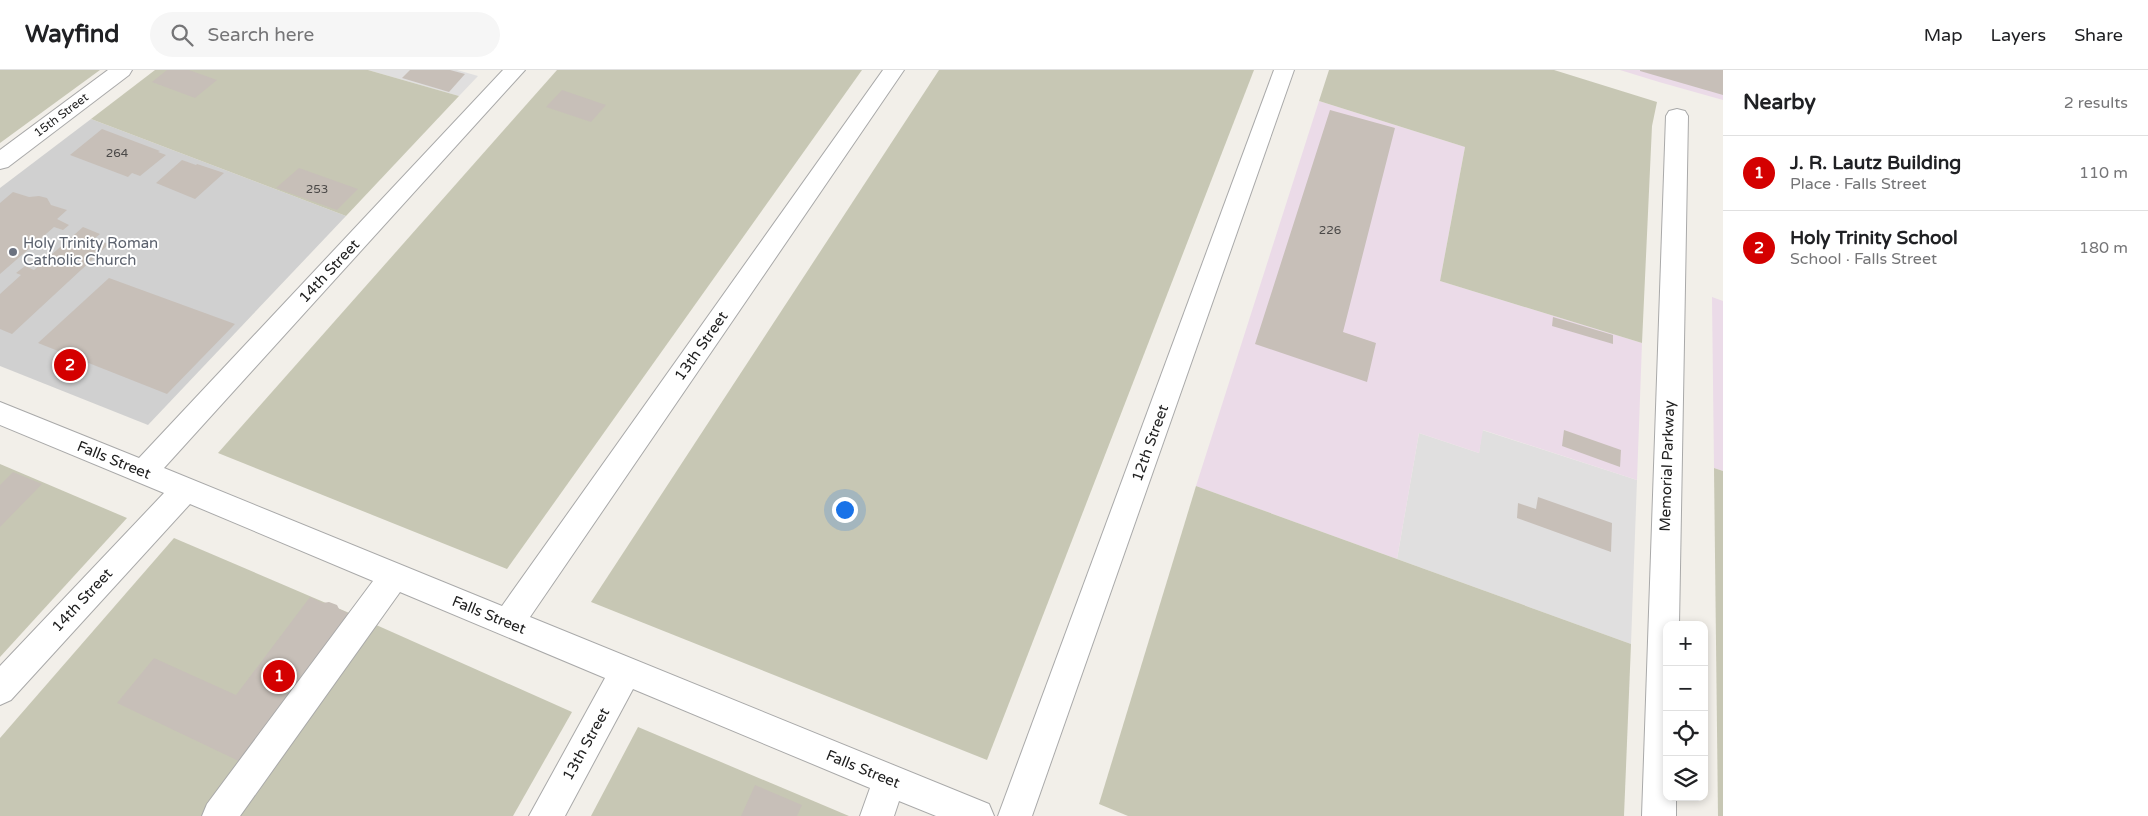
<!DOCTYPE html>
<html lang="en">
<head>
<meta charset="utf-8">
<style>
  :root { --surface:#fff; --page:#f6f6f6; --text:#202124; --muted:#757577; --line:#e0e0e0; --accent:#d40000 }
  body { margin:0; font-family:"Varela Round",sans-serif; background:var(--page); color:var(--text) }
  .controls { position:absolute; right:15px; bottom:15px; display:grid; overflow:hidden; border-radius:10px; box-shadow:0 2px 8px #0003 }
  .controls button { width:45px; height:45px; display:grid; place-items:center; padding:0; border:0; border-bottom:1px solid var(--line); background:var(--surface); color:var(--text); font:25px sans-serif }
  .you { position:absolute; left:844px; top:439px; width:18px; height:18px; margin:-12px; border:4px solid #fff; border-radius:50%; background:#1a73e8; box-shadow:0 0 0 8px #1a73e833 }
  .badge { display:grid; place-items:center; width:32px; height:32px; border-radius:50%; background:var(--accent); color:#fff; font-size:16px; font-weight:700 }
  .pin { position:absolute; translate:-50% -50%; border:2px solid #fff; box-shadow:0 1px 5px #0006 }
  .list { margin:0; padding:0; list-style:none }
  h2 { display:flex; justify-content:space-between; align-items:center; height:65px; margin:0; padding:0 20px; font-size:21px }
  h2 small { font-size:16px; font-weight:400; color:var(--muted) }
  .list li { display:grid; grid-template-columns:32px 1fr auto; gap:15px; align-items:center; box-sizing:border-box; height:75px; padding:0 20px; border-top:1px solid var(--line) }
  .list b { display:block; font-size:19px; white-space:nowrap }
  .list p { margin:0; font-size:16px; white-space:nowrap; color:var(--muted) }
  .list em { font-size:16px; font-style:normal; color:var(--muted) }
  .icon { flex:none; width:28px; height:28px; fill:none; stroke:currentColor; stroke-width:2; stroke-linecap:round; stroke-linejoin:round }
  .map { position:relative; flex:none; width:1723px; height:746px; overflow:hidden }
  header { display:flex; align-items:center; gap:30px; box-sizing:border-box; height:70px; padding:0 25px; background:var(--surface); border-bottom:1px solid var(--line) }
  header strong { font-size:24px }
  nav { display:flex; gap:28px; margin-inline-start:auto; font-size:18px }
  .search { width:350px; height:45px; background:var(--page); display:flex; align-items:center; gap:12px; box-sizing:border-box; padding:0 18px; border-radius:28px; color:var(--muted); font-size:19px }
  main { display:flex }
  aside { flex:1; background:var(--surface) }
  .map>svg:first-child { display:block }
  .residential { fill:#e0dfdf }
  .industrial { fill:#ebdbe8 }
  .religious { fill:#d0d0d0 }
  .construction { fill:#c7c7b4 }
  .building { fill:#c7bfb8 }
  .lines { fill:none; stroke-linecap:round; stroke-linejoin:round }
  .minor-casing { stroke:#a9a9a9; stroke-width:2 }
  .minor { fill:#fff; fill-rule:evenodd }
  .worship-dot { fill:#6b7280; stroke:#fff; stroke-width:2 }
  .labels { text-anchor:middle; stroke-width:4; stroke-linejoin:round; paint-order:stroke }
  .far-street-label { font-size:12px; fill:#222; stroke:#fff }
  .number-label { font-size:12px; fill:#4b4948 }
  .worship-label { font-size:15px; fill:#5b616d; stroke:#fff; text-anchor:start }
  .street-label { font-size:15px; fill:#222; stroke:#fff }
</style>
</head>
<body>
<header>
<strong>Wayfind</strong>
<div class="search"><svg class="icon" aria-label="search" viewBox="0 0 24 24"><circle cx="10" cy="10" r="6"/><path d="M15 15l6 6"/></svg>Search here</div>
<nav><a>Map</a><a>Layers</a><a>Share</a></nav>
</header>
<main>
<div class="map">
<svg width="1723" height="746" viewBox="0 0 1723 746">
  <rect width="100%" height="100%" fill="#f2efe9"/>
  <g class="residential">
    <polygon points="368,0 457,0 478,6 459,26"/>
    <polygon points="1482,360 1637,410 1631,574 1397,489 1419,363 1479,383"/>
  </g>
  <g class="industrial">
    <polygon points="1620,0 1723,0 1723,30 1659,12"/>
    <polygon points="1319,31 1465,77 1440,211 1642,273 1637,410 1483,360 1479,383 1419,363 1397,489 1196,416"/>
    <polygon points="1712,227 1723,231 1723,401 1714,398"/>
  </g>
  <polygon class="religious" points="91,49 346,146 148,355 0,296 0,118"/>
  <g class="construction">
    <polygon points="0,0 100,0 0,73"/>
    <polygon points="155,0 368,0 459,26 346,146 91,49"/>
    <polygon points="557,0 862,0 507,499 218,383"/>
    <polygon points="939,0 1254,0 987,690 591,532"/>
    <polygon points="1329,0 1554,0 1657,32 1652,56 1642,273 1440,211 1465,77 1319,31"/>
    <polygon points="0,394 127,448 0,587"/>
    <polygon points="1714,398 1723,401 1723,746 1718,746"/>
    <polygon points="1196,416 1631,574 1624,746 1128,746 1099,734"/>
    <polygon points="174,468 354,545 210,746 0,746 0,668"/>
    <polygon points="374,554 572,642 513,746 237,746"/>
    <polygon points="638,657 849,746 591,746"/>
  </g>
  <g class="building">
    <polygon points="167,0 189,0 217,10 195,28 152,12"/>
    <polygon points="410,0 450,0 465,4 449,22 402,8"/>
    <polygon points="1723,0 1723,25 1640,1 1640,0"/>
    <polygon points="562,20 606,35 591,52 546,37"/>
    <polygon points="1330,40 1395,58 1343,262 1376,273 1367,312 1255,274"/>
    <polygon points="102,59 160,81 158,82 166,85 140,106 132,103 128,107 70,85"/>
    <polygon points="182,90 196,95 197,94 224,103 195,129 156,113"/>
    <polygon points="299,98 358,119 337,140 276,118"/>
    <polygon points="13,122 29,127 39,126 47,128 51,135 67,140 57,149 69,155 63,160 54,157 0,204 0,133"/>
    <polygon points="83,157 100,164 94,169 109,174 12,264 0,259 0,224 21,205 16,203 25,196 34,200"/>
    <polygon points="109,208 235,254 167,324 38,273"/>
    <polygon points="1553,247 1613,265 1613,274 1552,256"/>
    <polygon points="1564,360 1621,380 1620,397 1562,376"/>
    <polygon points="13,402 42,414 0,457 0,415"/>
    <polygon points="1538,427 1612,453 1611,482 1517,448 1518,433 1536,439"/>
    <polygon points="310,527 323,533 329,532 337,535 339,539 352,545 245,694 117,633 154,588 236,625"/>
    <polygon points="755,715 802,735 797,746 741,746"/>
  </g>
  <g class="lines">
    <g class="minor-casing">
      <g id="minor">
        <polygon points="108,0 132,0 129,5 8,97 0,99 0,80"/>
        <polygon points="503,0 525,0 164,398 502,536 883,0 904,0 530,547 989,734 994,746 936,746 899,731 894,746 860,746 870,718 633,619 565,746 529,746 605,608 400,522 240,746 202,746 207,734 373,511 190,434 11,630 0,635 0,596 164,423 0,355 0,332 139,388"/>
        <polygon points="1274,0 1294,0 1032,746 998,746"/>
        <polygon points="1677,39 1685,41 1688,46 1679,555 1667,555 1667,727 1676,727 1676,746 1642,746 1666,46 1669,41"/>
      </g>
    </g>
    <use href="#minor" class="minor"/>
  </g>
  <circle class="worship-dot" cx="13" cy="182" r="5"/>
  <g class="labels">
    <g class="far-street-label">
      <text transform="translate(61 45) rotate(-37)" y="4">15th Street</text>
    </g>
    <g class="number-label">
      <text x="117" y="87">264</text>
      <text x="317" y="123">253</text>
      <text x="1330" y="164">226</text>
    </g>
    <g class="worship-label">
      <text x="23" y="178">Holy Trinity Roman<tspan x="23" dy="17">Catholic Church</tspan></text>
    </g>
    <g class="street-label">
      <text transform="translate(329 201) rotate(-47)" y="5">14th Street</text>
      <text transform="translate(701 276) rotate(-55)" y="5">13th Street</text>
      <text transform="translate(1150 373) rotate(-70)" y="5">12th Street</text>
      <text transform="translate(114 390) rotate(22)" y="5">Falls Street</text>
      <text transform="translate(1667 396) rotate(-88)" y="5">Memorial Parkway</text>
      <text transform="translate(82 530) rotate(-47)" y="5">14th Street</text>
      <text transform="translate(489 545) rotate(22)" y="5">Falls Street</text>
      <text transform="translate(586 674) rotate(-61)" y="5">13th Street</text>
      <text transform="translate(863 699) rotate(22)" y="5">Falls Street</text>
    </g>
  </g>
</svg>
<div class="controls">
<button>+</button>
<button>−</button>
<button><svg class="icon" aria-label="locate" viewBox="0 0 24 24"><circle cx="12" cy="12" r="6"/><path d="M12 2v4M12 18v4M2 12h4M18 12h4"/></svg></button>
<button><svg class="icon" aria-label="layers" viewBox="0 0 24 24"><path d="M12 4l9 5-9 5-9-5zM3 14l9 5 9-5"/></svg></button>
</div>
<div class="you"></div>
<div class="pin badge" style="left:279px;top:606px">1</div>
<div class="pin badge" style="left:70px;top:295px">2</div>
</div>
<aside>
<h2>Nearby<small>2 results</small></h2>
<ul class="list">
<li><span class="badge">1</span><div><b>J. R. Lautz Building</b><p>Place · Falls Street</p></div><em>110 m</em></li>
<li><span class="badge">2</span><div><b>Holy Trinity School</b><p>School · Falls Street</p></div><em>180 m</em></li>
</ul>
</aside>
</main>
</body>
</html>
